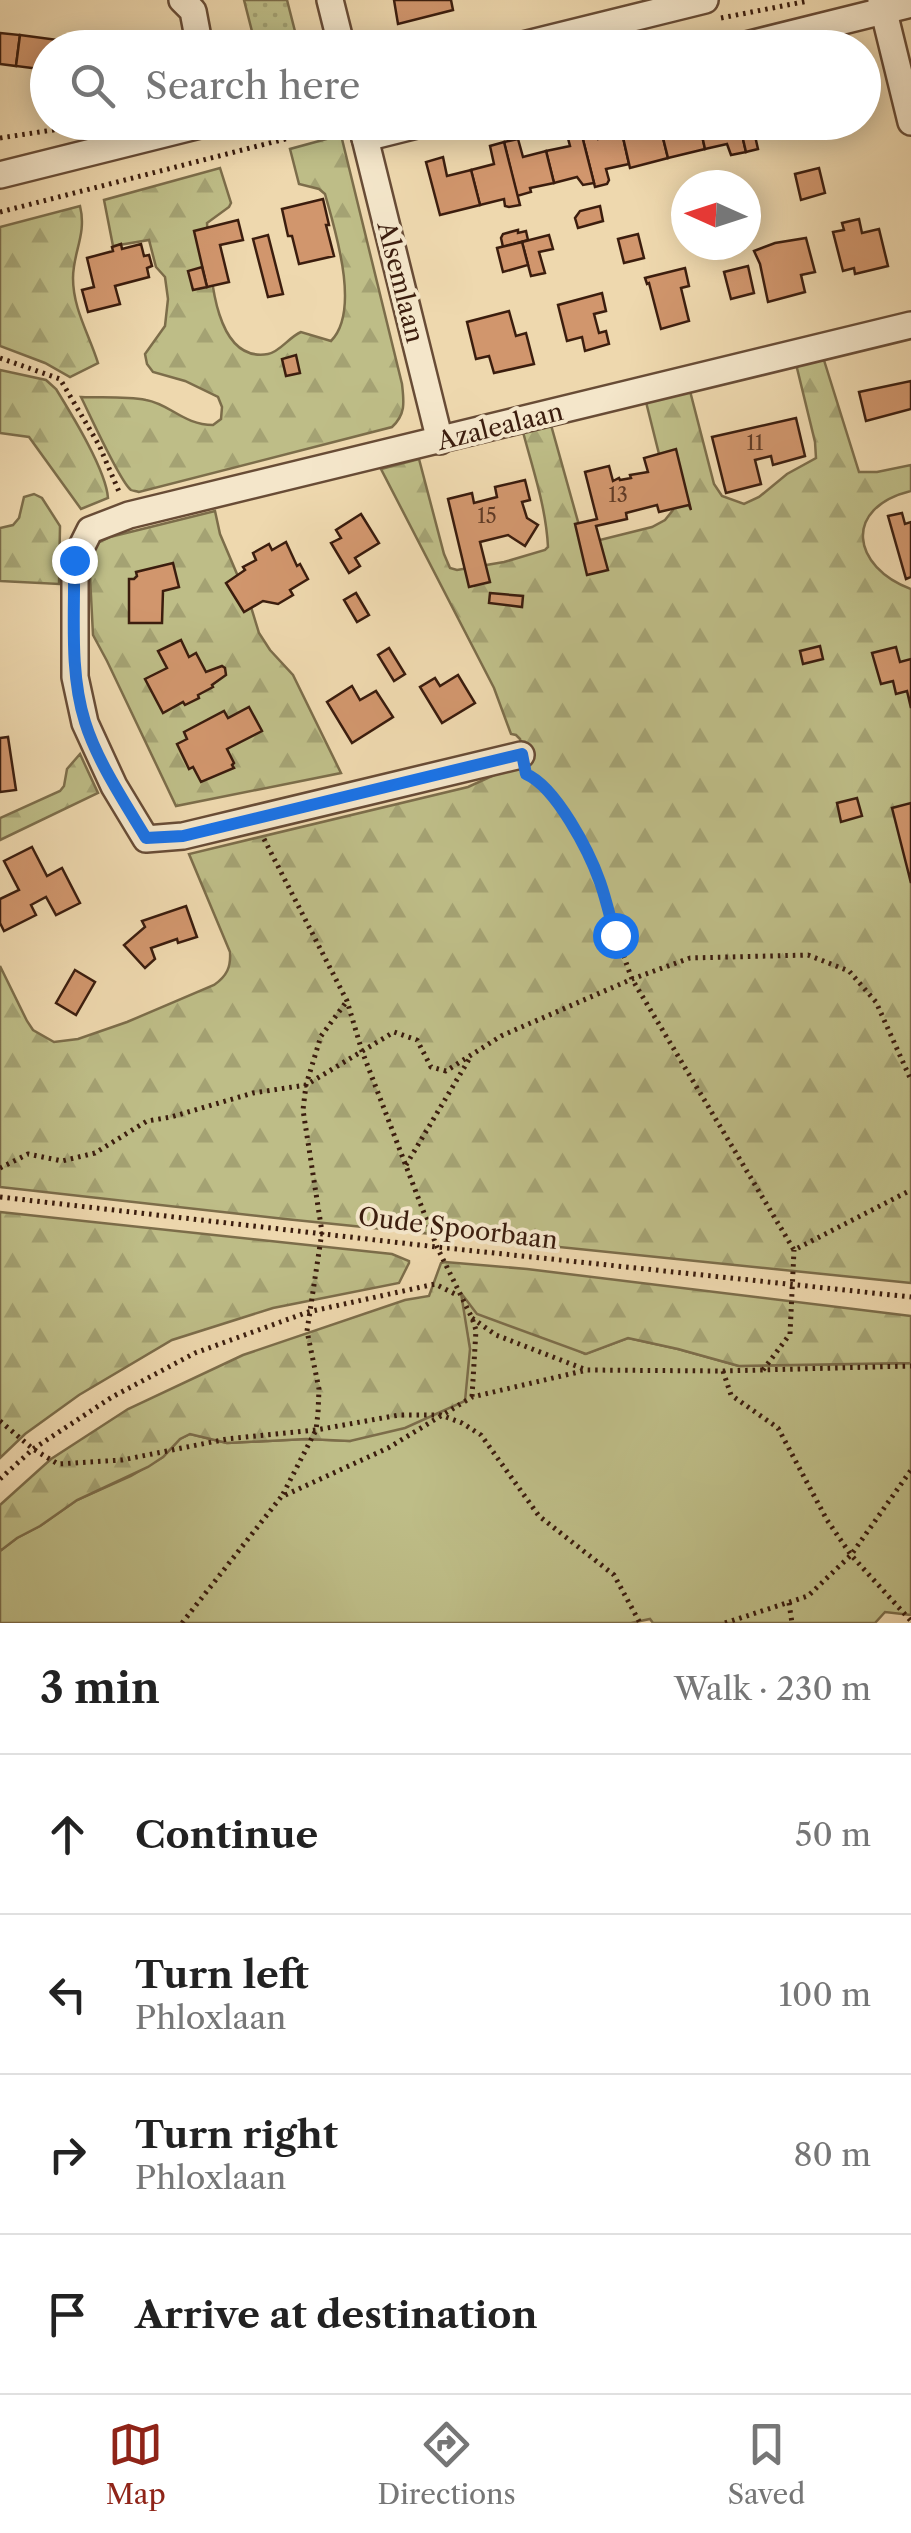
<!DOCTYPE html>
<html lang="en">
<head>
<meta charset="utf-8">
<style>
  :root { --surface:#fff; --page:#f6f6f6; --text:#222; --muted:#767676; --line:#e0e0e0; --accent:#8f2418 }
  body { margin:0; font-family:"Libre Caslon Text",serif; background:var(--page); color:var(--text) }
  .compass { position:absolute; left:671px; top:170px; width:90px; height:90px; border-radius:50%; background:var(--surface); box-shadow:0 5px 25px #0003; rotate:273deg }
  .stop { position:absolute; width:30px; height:30px; margin:-22px; border:8px solid #1a73e8; border-radius:50%; background:#fff }
  .stop.end { background:#1a73e8; border-color:#fff; box-shadow:0 2px 10px #0008 }
  .list { margin:0; padding:0; list-style:none }
  h2 { display:flex; justify-content:space-between; align-items:center; height:130px; margin:0; padding:0 40px; font-size:42px }
  h2 small { font-size:32px; font-weight:400; color:var(--muted) }
  .list li { display:grid; grid-template-columns:65px 1fr auto; gap:30px; align-items:center; box-sizing:border-box; height:160px; padding:0 40px; border-top:2px solid var(--line) }
  .list b { display:block; font-size:38px; white-space:nowrap }
  .list p { margin:0; font-size:32px; white-space:nowrap; color:var(--muted) }
  .list em { font-size:32px; font-style:normal; color:var(--muted) }
  .icon { flex:none; width:55px; height:55px; fill:none; stroke:currentColor; stroke-width:2; stroke-linecap:round; stroke-linejoin:round }
  .map { position:relative; flex:none; width:911px; height:1623px; overflow:hidden }
  .search { position:absolute; background:var(--surface); box-shadow:0 5px 25px #0003; left:30px; right:30px; top:30px; height:110px; display:flex; align-items:center; gap:25px; box-sizing:border-box; padding:0 35px; border-radius:55px; color:var(--muted); font-size:38px }
  .sheet { height:770px; background:var(--surface) }
  nav { display:flex; justify-content:space-around; align-items:center; box-sizing:border-box; height:140px; border-top:2px solid var(--line); background:var(--surface); font-size:28px; color:var(--muted) }
  nav a { display:grid; justify-items:center; gap:5px }
  nav .on { color:var(--accent) }
  .map>svg:first-child { display:block }
  .green { fill:#bebd87; stroke:#7c6d4a; stroke-width:2.5 }
  .forest { fill:url(#forest-firs); stroke:#7c6d4a; stroke-width:2.5 }
  .park { fill:url(#park-dots); stroke:#7c6d4a; stroke-width:2.5 }
  .building { fill:#d1966d; stroke:#3b1d0e; stroke-width:2.5 }
  .lines { fill:none; stroke-linecap:round; stroke-linejoin:round }
  .minor-casing { stroke:#684c36; stroke-width:30 }
  .path { stroke:#3b1d0e; stroke-width:5; stroke-dasharray:2.5 5; stroke-linecap:butt }
  .minor { stroke:#f4e6ca; stroke-width:25 }
  .route { stroke:#1a73e8; stroke-width:12 }
  .labels { text-anchor:middle; stroke-width:8; stroke-linejoin:round; paint-order:stroke }
  .number-label { font-size:20px; fill:#603b26 }
  .street-label { font-size:25px; fill:#3b1d0e; stroke:#f4e6ca }
</style>
</head>
<body>
<div class="map">
<svg width="911" height="1623" viewBox="0 0 911 1623">
  <defs>
    <pattern id="forest-firs" width="22" height="20" patternUnits="userSpaceOnUse" patternTransform="scale(2.5)"><rect width="22" height="20" fill="#bebd87"/><path d="M5 1l3.5 6h-7zM16 11l3.5 6h-7z" fill="#a4a273"/></pattern>
    <pattern id="park-dots" width="8" height="8" patternUnits="userSpaceOnUse" patternTransform="scale(2.5)"><rect width="8" height="8" fill="#bebd87"/><path d="M2 2h.1M6 6h.1" fill="none" stroke="#a4a273" stroke-width="1.8" stroke-linecap="round"/></pattern>
  </defs>
  <rect width="100%" height="100%" fill="#eed8ae"/>
  <filter id="stains"><feTurbulence type="fractalNoise" baseFrequency=".002" numOctaves="4"/><feColorMatrix values="0 0 0 0 .2 0 0 0 0 .09 0 0 0 0 .02 0 0 0 .5 -.17"/></filter>
  <radialGradient id="worn" r=".72"><stop offset=".6" stop-color="#630" stop-opacity="0"/><stop offset="1" stop-color="#630" stop-opacity=".3"/></radialGradient>
  <polygon class="green" points="459,1291 585,1354 628,1338 678,1349 739,1366 911,1363 911,1615 885,1612 875,1623 653,1623 650,1619 631,1623 0,1623 0,1551 17,1538 40,1526 77,1500 131,1476 163,1457 180,1439 190,1434 227,1443 306,1439 350,1441 470,1349"/>
  <g class="forest">
    <path d="M341,135L402,384C404,402 406,414 392,427L139,492C136,491 133,491 131,490C120,482 89,413 81,397C102,398 125,396 146,400C170,404 184,425 213,425L221,419L222,407L218,397L185,381L153,372L147,364L145,354L165,326L168,299L165,277L156,267L149,240L113,246L104,200L220,168L231,203L229,207L207,223C210,259 210,364 268,354C280,352 289,337 301,332L331,341C361,311 335,230 325,194L319,189L299,184L290,149Z"/>
    <path d="M80,206C87,234 73,252 73,278C73,309 89,334 98,363L70,377L45,363L0,346V227Z"/>
    <path d="M823,357L859,472H877L911,465V491C842,508 852,567 911,589V1283L285,1219L0,1187V966L27,1021L33,1030L54,1042L78,1039L127,1022L214,985C227,976 231,967 230,952L189,854L468,787L525,761L520,739L516,735L511,734L494,688L381,469L419,459L444,554L450,568L457,570L504,562L545,550L548,547C546,507 533,470 523,432L551,425L582,536L596,541L652,527L665,520L673,510L646,402L690,391L714,484L722,496L744,504L759,497L787,474L816,458L815,442L796,364Z"/>
    <path d="M0,370L46,380L56,389C72,415 106,470 108,498L81,509L29,437L0,433Z"/>
    <polygon points="34,494 42,498 60,526 59,584 0,581 0,528 13,525 19,518 24,497"/>
    <polygon points="215,511 220,534 251,607 259,633 270,650 293,675 341,773 176,806 107,661 93,635 89,557 97,543 110,537"/>
    <polygon points="80,754 98,793 0,840 0,818 60,791 64,786 67,769"/>
    <polygon points="0,1212 392,1254 409,1261 409,1263 399,1283 273,1308 172,1340 79,1395 25,1434 0,1458"/>
    <polygon points="445,1262 527,1269 911,1316 911,1363 739,1366 678,1349 628,1338 586,1354 477,1314 461,1293 470,1349 465,1401 405,1428 350,1441 306,1439 227,1443 190,1434 180,1439 163,1457 148,1467 77,1500 40,1526 17,1538 0,1551 0,1505 51,1459 128,1409 243,1355 405,1300 429,1296 441,1263"/>
  </g>
  <polygon class="park" points="244,0 287,0 298,43 279,47 256,47"/>
  <g class="building">
    <polygon points="394,0 451,0 453,10 398,24"/>
    <polygon points="0,33 20,35 16,66 0,64"/>
    <polygon points="20,35 58,40 57,48 48,48 48,70 16,66"/>
    <polygon points="594,122 598,139 622,133 629,164 606,169 609,180 607,184 595,187 579,124"/>
    <polygon points="644,122 659,122 668,158 630,168 622,133 645,127"/>
    <polygon points="659,122 699,122 705,149 668,158"/>
    <polygon points="699,122 739,122 746,152 731,155 727,144 705,149"/>
    <polygon points="739,122 779,122 781,130 755,136 758,149 746,152"/>
    <polygon points="579,124 594,183 583,185 577,177 554,183 546,151 570,146 565,127"/>
    <polygon points="518,139 523,157 546,151 554,183 530,188 531,192 517,196 504,142"/>
    <polygon points="504,142 520,205 509,207 505,206 504,199 480,205 471,170 494,164 490,146"/>
    <polygon points="443,157 447,176 471,170 480,205 440,215 426,162"/>
    <polygon points="819,168 825,193 801,200 795,174"/>
    <polygon points="323,199 329,225 326,225 334,256 299,264 292,236 288,236 282,209"/>
    <polygon points="600,206 603,221 578,228 575,218 580,211"/>
    <polygon points="859,219 862,233 879,229 888,266 855,274 854,268 843,271 833,232 844,230 842,223"/>
    <polygon points="238,220 243,240 220,245 229,282 207,287 194,231"/>
    <polygon points="518,230 518,233 526,231 528,240 503,247 501,238 503,234"/>
    <polygon points="638,234 644,258 624,263 618,239"/>
    <polygon points="268,235 283,294 268,297 253,239"/>
    <polygon points="549,235 553,249 539,252 545,273 531,276 522,242"/>
    <polygon points="806,238 815,272 801,275 805,292 768,302 760,264 754,251 775,243"/>
    <polygon points="522,242 528,265 503,272 497,248"/>
    <polygon points="121,244 122,249 141,244 144,256 149,255 152,266 147,268 149,277 115,286 120,304 88,312 82,290 94,287 87,258 113,251 112,247"/>
    <polygon points="748,266 754,293 731,299 724,272"/>
    <polygon points="202,267 207,287 193,290 188,271"/>
    <polygon points="685,268 689,286 681,288 689,321 661,329 649,283 647,284 645,278"/>
    <polygon points="602,293 606,311 594,314 599,333 606,331 609,344 585,351 582,337 567,341 558,305"/>
    <polygon points="509,311 516,336 526,333 534,364 494,373 489,356 476,359 467,322"/>
    <polygon points="296,355 300,373 286,376 282,359"/>
    <polygon points="911,381 911,409 866,421 859,392"/>
    <polygon points="796,418 805,456 773,465 771,456 755,460 761,484 726,493 712,437"/>
    <polygon points="676,449 691,510 689,505 659,512 657,505 626,513 627,519 596,526 608,570 587,575 575,524 597,519 585,472 609,466 613,481 619,478 620,480 631,478 630,475 648,472 644,458"/>
    <polygon points="525,480 530,500 522,502 527,518 538,525 525,546 508,535 480,542 490,582 469,587 448,499 472,493 474,503 497,497 495,487"/>
    <polygon points="902,513 905,524 911,522 911,577 906,579 888,516"/>
    <polygon points="361,514 379,543 355,558 360,566 349,573 331,543 341,538 336,530"/>
    <polygon points="286,542 297,566 300,564 308,579 290,590 293,595 278,604 263,601 244,612 226,583 245,570 243,567 256,560 253,553 269,544 272,550"/>
    <polygon points="173,563 179,587 163,591 162,623 129,623 129,579 134,579 137,576 136,572"/>
    <polygon points="356,593 369,615 357,622 344,600"/>
    <polygon points="490,593 523,596 522,607 489,603"/>
    <polygon points="181,640 189,657 196,653 206,672 222,666 225,668 226,675 212,685 213,687 198,695 199,698 185,705 183,702 163,713 145,679 167,668 158,651"/>
    <polygon points="820,646 823,659 803,664 800,651"/>
    <polygon points="896,647 900,662 911,659 911,708 907,691 896,694 893,681 881,684 872,653"/>
    <polygon points="389,648 405,674 394,681 378,655"/>
    <polygon points="458,675 475,703 442,723 420,687 435,678 440,686"/>
    <polygon points="352,686 360,700 376,691 393,717 352,743 327,702"/>
    <polygon points="249,707 262,731 227,749 234,763 232,765 234,768 201,782 193,767 189,769 177,744 187,739 184,732 224,711 228,718"/>
    <polygon points="8,737 16,790 0,792 0,738"/>
    <polygon points="857,798 862,816 841,822 837,803"/>
    <polygon points="911,803 911,883 892,808"/>
    <polygon points="32,847 47,876 62,868 80,903 56,915 46,897 31,905 36,915 4,931 0,923 0,899 19,890 4,861"/>
    <polygon points="186,906 197,937 178,943 177,939 151,948 155,959 145,968 124,945 145,927 142,921"/>
    <polygon points="75,970 95,982 76,1015 56,1003"/>
  </g>
  <g class="lines">
    <g class="minor-casing">
      <g id="minor">
        <polyline points="182,0 193,11 200,48"/>
        <polyline points="330,0 342,48"/>
        <polyline points="881,0 911,122"/>
        <polyline points="511,48 705,0"/>
        <polyline points="734,48 911,4"/>
        <polyline points="361,122 440,441"/>
        <polyline points="365,138 429,122"/>
        <polyline points="0,175 212,122"/>
        <polyline points="521,755 183,836 146,839 114,786 85,723 75,677 75,560 90,530 129,515 911,325"/>
      </g>
    </g>
    <g class="path">
      <polyline points="721,18 808,1"/>
      <polyline points="429,48 492,32"/>
      <polyline points="0,138 86,125"/>
      <polyline points="0,212 336,126"/>
      <polyline points="0,358 60,379 99,445 120,494"/>
      <path d="M534,777C587,816 609,919 632,979L794,1250L911,1190"/>
      <polyline points="264,839 347,1001 362,1051 437,1247 472,1318 476,1330 472,1397"/>
      <polyline points="406,1165 471,1056"/>
      <polyline points="0,1168 28,1154 62,1161 95,1153 147,1121 171,1117 253,1093 306,1085 394,1032 417,1040 431,1067 446,1071 501,1036 632,979 690,958 808,955 849,971 876,1002 911,1080"/>
      <polyline points="0,1197 437,1247 911,1297"/>
      <polyline points="472,1318 496,1335 584,1369"/>
      <polyline points="763,1370 790,1334 794,1250"/>
      <polyline points="723,1371 731,1395 778,1428 827,1520 851,1555 911,1621"/>
      <polyline points="0,1421 33,1449 58,1464 122,1460 227,1439 316,1430 399,1415 441,1415 462,1423 481,1435 539,1516 614,1575 640,1623"/>
      <polyline points="0,1479 33,1449 112,1397 195,1353 308,1312 435,1284 457,1295"/>
      <polyline points="283,1494 316,1430 318,1413 319,1389 307,1331 322,1232 303,1110 306,1085 321,1036 347,1001"/>
      <polyline points="789,1603 792,1623"/>
      <polyline points="182,1623 281,1497 388,1448 472,1397 587,1370 723,1371 911,1366"/>
      <polyline points="725,1623 808,1596 851,1555 911,1470"/>
    </g>
    <use href="#minor" class="minor"/>
  </g>
  <g class="lines">
    <path class="route" d="M74,560C75,613 69,671 85,722C97,761 125,803 146,838L183,836L522,754L526,774C556,787 589,851 600,882C606,899 610,917 615,935"/>
  </g>
  <g class="labels">
    <g class="number-label">
      <text x="755" y="450">11</text>
      <text x="618" y="502">13</text>
      <text x="487" y="523">15</text>
    </g>
    <g class="street-label">
      <text transform="translate(401 282) rotate(76)" y="9">Alsemlaan</text>
      <text transform="translate(500 426) rotate(-14)" y="9">Azalealaan</text>
      <text transform="translate(458 1228) rotate(7)" y="9">Oude Spoorbaan</text>
    </g>
  </g>
  <rect width="100%" height="100%" filter="url(#stains)"/>
  <rect width="100%" height="100%" fill="url(#worn)"/>
</svg>
<svg class="compass" viewBox="-18 -18 36 36"><path d="M0-13l5 13h-10z" fill="#e53935"/><path d="M0 13l5-13h-10z" fill="#767676"/></svg>
<div class="stop" style="left:615px;top:935px"></div>
<div class="stop end" style="left:74px;top:560px"></div>
<div class="search"><svg class="icon" aria-label="search" viewBox="0 0 24 24"><circle cx="10" cy="10" r="6"/><path d="M15 15l6 6"/></svg>Search here</div>
</div>
<section class="sheet">
<h2>3 min<small>Walk · 230 m</small></h2>
<ul class="list">
<li><svg class="icon" aria-label="ahead" viewBox="0 0 24 24"><path d="M12 20V5M6 11l6-6 6 6"/></svg><div><b>Continue</b></div><em>50 m</em></li>
<li><svg class="icon" aria-label="left" viewBox="0 0 24 24"><path d="M17 20v-9H6M10 6l-5 5 5 5"/></svg><div><b>Turn left</b><p>Phloxlaan</p></div><em>100 m</em></li>
<li><svg class="icon" aria-label="right" viewBox="0 0 24 24"><path d="M7 20v-9h11M14 6l5 5-5 5"/></svg><div><b>Turn right</b><p>Phloxlaan</p></div><em>80 m</em></li>
<li><svg class="icon" aria-label="arrive" viewBox="0 0 24 24"><path d="M6 21V4h12l-3 4 3 4H6"/></svg><div><b>Arrive at destination</b></div></li>
</ul>
</section>
<nav>
<a class="on"><svg class="icon" aria-label="map" viewBox="0 0 24 24"><path d="M3 6l6-2 6 2 6-2v14l-6 2-6-2-6 2zM9 4v14M15 6v14"/></svg>Map</a>
<a><svg class="icon" aria-label="directions" viewBox="0 0 24 24"><path d="M12 3l9 9-9 9-9-9zM9 14v-3h6M13 9l2 2-2 2"/></svg>Directions</a>
<a><svg class="icon" aria-label="saved" viewBox="0 0 24 24"><path d="M7 4h10v16l-5-4-5 4z"/></svg>Saved</a>
</nav>
</body>
</html>
